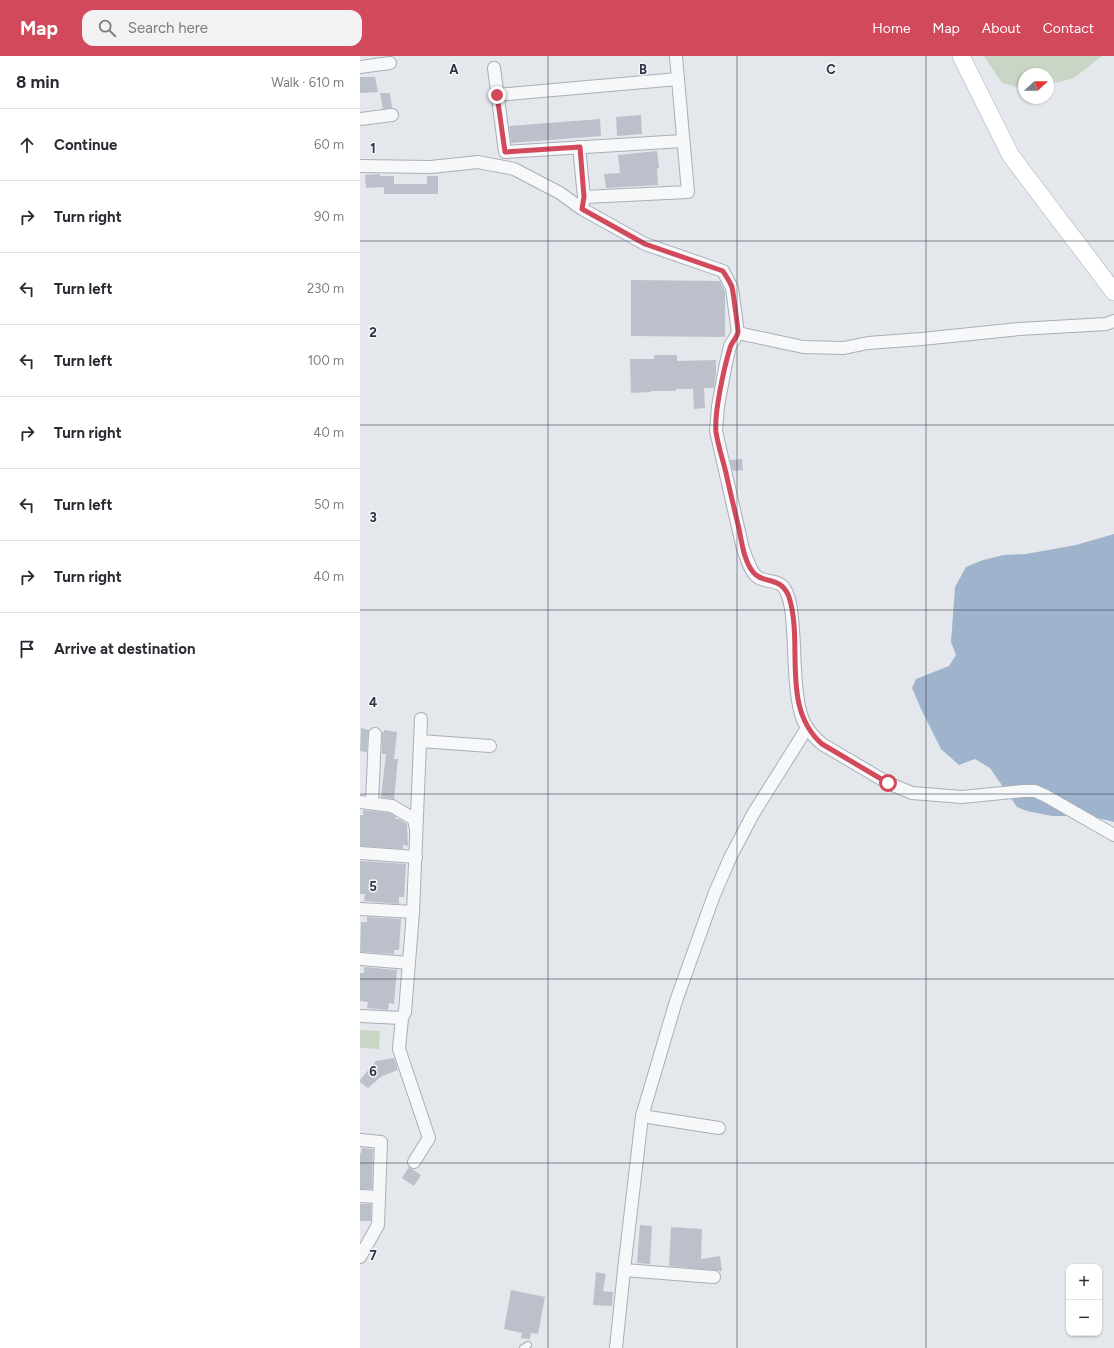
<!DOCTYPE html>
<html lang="en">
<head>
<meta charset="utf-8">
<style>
  :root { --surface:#fff; --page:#f2f2f3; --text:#2b2b33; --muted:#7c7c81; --line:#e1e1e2; --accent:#d1495b }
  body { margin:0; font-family:Figtree,sans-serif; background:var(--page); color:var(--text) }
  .controls { position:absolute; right:12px; bottom:12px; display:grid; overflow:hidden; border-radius:8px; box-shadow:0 1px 3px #0004 }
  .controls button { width:36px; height:36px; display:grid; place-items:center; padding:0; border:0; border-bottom:1px solid var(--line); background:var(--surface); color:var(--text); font:20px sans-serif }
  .compass { position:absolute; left:658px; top:12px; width:36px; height:36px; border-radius:50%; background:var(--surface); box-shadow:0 1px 3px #0004; rotate:68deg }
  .stop { position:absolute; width:12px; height:12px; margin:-9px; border:3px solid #d1495b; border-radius:50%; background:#fff }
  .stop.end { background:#d1495b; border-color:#fff; box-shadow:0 1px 4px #0008 }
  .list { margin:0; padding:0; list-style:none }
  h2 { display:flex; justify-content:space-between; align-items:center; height:52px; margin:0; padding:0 16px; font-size:17px }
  h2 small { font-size:13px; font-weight:400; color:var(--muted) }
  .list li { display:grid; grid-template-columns:26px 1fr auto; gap:12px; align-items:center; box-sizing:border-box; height:72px; padding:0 16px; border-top:1px solid var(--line) }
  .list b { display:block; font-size:15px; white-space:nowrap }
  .list em { font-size:13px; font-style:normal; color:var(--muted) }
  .icon { flex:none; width:22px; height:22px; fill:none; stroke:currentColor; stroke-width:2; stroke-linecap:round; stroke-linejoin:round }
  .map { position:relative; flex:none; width:754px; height:1292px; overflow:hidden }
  header { display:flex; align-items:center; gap:24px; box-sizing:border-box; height:56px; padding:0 20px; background:var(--accent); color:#fff }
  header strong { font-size:19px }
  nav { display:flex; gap:22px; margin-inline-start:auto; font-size:14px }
  .search { width:280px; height:36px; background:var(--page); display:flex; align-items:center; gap:10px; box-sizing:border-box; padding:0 14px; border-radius:12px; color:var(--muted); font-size:15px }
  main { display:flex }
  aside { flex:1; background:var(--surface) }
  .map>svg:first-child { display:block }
  .green { fill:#c9d6c5 }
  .water { fill:#9fb4cc }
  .building { fill:#bbc0ca }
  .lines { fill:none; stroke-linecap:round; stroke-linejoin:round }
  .lane-casing { stroke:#a9aeb7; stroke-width:8 }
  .street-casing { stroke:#a9aeb7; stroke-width:14 }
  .secondary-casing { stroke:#a9aeb7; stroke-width:18 }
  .lane { stroke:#f7f8fa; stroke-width:6 }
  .street { stroke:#f7f8fa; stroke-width:12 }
  .secondary { stroke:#fff; stroke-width:17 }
  .route { stroke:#d1495b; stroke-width:5 }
  .grid { fill:none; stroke:#2b3445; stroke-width:1; stroke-opacity:0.55 }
  .grid-label { font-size:13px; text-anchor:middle; font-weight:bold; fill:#2b3445; stroke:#f4f6f9; stroke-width:3; stroke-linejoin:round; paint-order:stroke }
</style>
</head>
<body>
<header>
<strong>Map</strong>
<div class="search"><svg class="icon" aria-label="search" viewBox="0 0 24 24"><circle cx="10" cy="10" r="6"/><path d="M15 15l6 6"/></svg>Search here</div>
<nav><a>Home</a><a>Map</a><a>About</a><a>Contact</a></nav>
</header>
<main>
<aside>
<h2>8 min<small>Walk · 610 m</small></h2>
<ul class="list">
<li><svg class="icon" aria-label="ahead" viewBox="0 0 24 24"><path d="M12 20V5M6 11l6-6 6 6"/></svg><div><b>Continue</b></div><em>60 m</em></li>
<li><svg class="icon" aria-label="right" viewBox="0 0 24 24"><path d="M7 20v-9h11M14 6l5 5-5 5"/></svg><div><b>Turn right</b></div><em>90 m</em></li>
<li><svg class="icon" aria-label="left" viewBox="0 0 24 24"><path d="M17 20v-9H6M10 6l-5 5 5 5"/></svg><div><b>Turn left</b></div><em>230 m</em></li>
<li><svg class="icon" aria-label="left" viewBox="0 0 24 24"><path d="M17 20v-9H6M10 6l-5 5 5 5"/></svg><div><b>Turn left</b></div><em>100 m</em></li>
<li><svg class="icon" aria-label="right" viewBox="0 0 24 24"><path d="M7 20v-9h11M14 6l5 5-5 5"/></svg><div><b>Turn right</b></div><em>40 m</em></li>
<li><svg class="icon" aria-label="left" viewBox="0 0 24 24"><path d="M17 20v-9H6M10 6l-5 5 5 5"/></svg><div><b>Turn left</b></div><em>50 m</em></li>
<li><svg class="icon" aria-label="right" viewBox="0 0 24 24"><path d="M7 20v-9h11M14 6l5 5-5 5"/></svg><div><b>Turn right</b></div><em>40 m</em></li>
<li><svg class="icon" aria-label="arrive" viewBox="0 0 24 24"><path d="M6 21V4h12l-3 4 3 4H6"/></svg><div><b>Arrive at destination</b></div></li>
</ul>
</aside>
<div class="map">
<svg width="754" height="1292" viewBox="0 0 754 1292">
  <rect width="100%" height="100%" fill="#e4e7ec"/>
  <g class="green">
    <polygon points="624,0 742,0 714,22 688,29 688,18 664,18 664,33 642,27"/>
    <polygon points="0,974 20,975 19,993 0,992"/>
  </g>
  <polygon class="water" points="754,478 754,766 730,760 692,760 667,755 657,751 630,712 615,703 599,709 581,693 562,655 552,632 556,623 589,610 596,599 591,586 595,531 606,511 623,504 644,499 666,498 716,489"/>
  <g class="building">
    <polygon points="0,21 15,21 18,36 0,37"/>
    <polygon points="20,37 30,37 32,52 23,53"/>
    <polygon points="281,59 282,78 257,80 256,61"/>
    <polygon points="240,63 241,80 151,87 149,70"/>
    <polygon points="297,95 299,112 297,112 298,129 246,132 244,118 260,117 258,99"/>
    <polygon points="20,118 20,120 34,120 34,128 67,128 67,120 78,120 78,138 24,138 24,131 6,132 5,119"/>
    <polygon points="271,224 360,225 365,236 365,281 271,280"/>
    <polygon points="294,299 317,299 317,305 356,304 356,318 354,332 344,332 345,352 334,353 333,333 316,333 316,335 291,335 291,336 271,337 270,303 294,303"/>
    <polygon points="382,403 383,414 373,415 370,404"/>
    <polygon points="1,672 9,674 8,678 7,696 0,695"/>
    <polygon points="24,674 37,676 34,703 38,703 34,743 21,741 26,698 22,698 22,676 24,676"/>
    <polygon points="3,754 30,757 36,761 35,763 39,763 47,768 48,790 43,789 43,793 0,790 0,759 3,759"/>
    <polygon points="0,805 46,808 44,841 39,841 39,848 4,845 5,838 0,838"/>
    <polygon points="7,861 41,863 39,894 34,894 34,898 0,896 1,866 7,866"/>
    <polygon points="4,911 37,914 34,948 29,947 28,954 7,952 8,946 0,945 0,917 4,917"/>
    <polygon points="34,1002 38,1014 22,1020 8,1032 0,1026 0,1024 16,1005"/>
    <polygon points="2,1092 13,1093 12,1133 0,1133 0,1097 1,1097"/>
    <polygon points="49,1111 61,1119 54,1130 42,1122"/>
    <rect x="0" y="1148" width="11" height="17"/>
    <polygon points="280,1169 292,1170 290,1208 277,1207"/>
    <polygon points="311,1171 342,1173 341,1203 360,1200 362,1215 309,1210"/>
    <polygon points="236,1216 246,1218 243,1235 253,1236 252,1250 233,1249"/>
    <polygon points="151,1234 185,1241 178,1278 171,1277 170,1283 161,1282 162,1277 144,1273"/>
  </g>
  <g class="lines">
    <g class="lane-casing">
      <polyline id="lane" points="163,1292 168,1289"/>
    </g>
    <g class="street-casing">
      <g id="street">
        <polyline points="0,11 30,7"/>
        <polyline points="134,12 145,96 323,85"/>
        <polyline points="137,39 318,23"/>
        <polyline points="0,63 32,59"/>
        <polyline points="219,91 224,141 223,148"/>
        <polyline points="0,110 71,111 118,106 154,113 200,137 222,153 285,188 363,215 372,232 378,277 443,291 484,292 508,287 562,283 659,273 746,268 754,265"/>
        <polyline points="224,141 328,136 316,1"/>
        <path d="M378,277L370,290L366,307L358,350L356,375L383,493C387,502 390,517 399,522C412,528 422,522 428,540C432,551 432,563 433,573C435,599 434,642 443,664C447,674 454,681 462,688L528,727L552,737L602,741L663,735H675L686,740L754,779"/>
        <polyline points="60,685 130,690"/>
        <polyline points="0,746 32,750 54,763 56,773"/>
        <polyline points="12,747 15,678"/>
        <polyline points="0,797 56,801"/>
        <polyline points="0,853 53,856"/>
        <polyline points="0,903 49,907"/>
        <polyline points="0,960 42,962"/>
        <polyline points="282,1060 359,1072"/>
        <polyline points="0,1084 21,1086 18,1169 0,1201"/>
        <polyline points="54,1106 69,1082 39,993 42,962 45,956 53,856 61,663"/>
        <polyline points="0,1140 19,1141"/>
        <polyline points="264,1214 354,1221"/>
        <polyline points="256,1292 264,1214 282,1060 316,945 354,839 370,802 393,758 447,672"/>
      </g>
    </g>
    <g class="secondary-casing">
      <polyline id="secondary" points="601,0 651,100 754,236"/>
    </g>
    <use href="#lane" class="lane"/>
    <use href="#street" class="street"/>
    <use href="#secondary" class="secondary"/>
  </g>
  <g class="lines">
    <path class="route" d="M137,39L145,96L220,91L224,141L222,153L285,188L363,215C366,220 370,226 372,231C373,235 378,272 378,276C377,282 371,287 370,292C364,312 354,357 356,376C358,390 363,404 366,417C370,436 375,455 379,473C382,487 384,505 393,516C403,529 421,519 429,541C444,588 420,651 462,688L528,727"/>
  </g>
  <path class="grid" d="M188,0V1292M377,0V1292M566,0V1292M0,185H754M0,369H754M0,554H754M0,738H754M0,923H754M0,1107H754"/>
  <g class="grid-label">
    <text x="94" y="18">A</text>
    <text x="283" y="18">B</text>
    <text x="471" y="18">C</text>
    <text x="13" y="97">1</text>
    <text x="13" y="281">2</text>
    <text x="13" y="466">3</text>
    <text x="13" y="651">4</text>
    <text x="13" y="835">5</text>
    <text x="13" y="1020">6</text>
    <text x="13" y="1204">7</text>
  </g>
</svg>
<div class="controls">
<button>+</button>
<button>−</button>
</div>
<svg class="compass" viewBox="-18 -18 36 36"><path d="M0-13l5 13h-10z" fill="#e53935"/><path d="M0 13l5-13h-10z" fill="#7c7c81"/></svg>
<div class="stop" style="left:528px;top:727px"></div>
<div class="stop end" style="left:137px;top:39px"></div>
</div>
</main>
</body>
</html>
